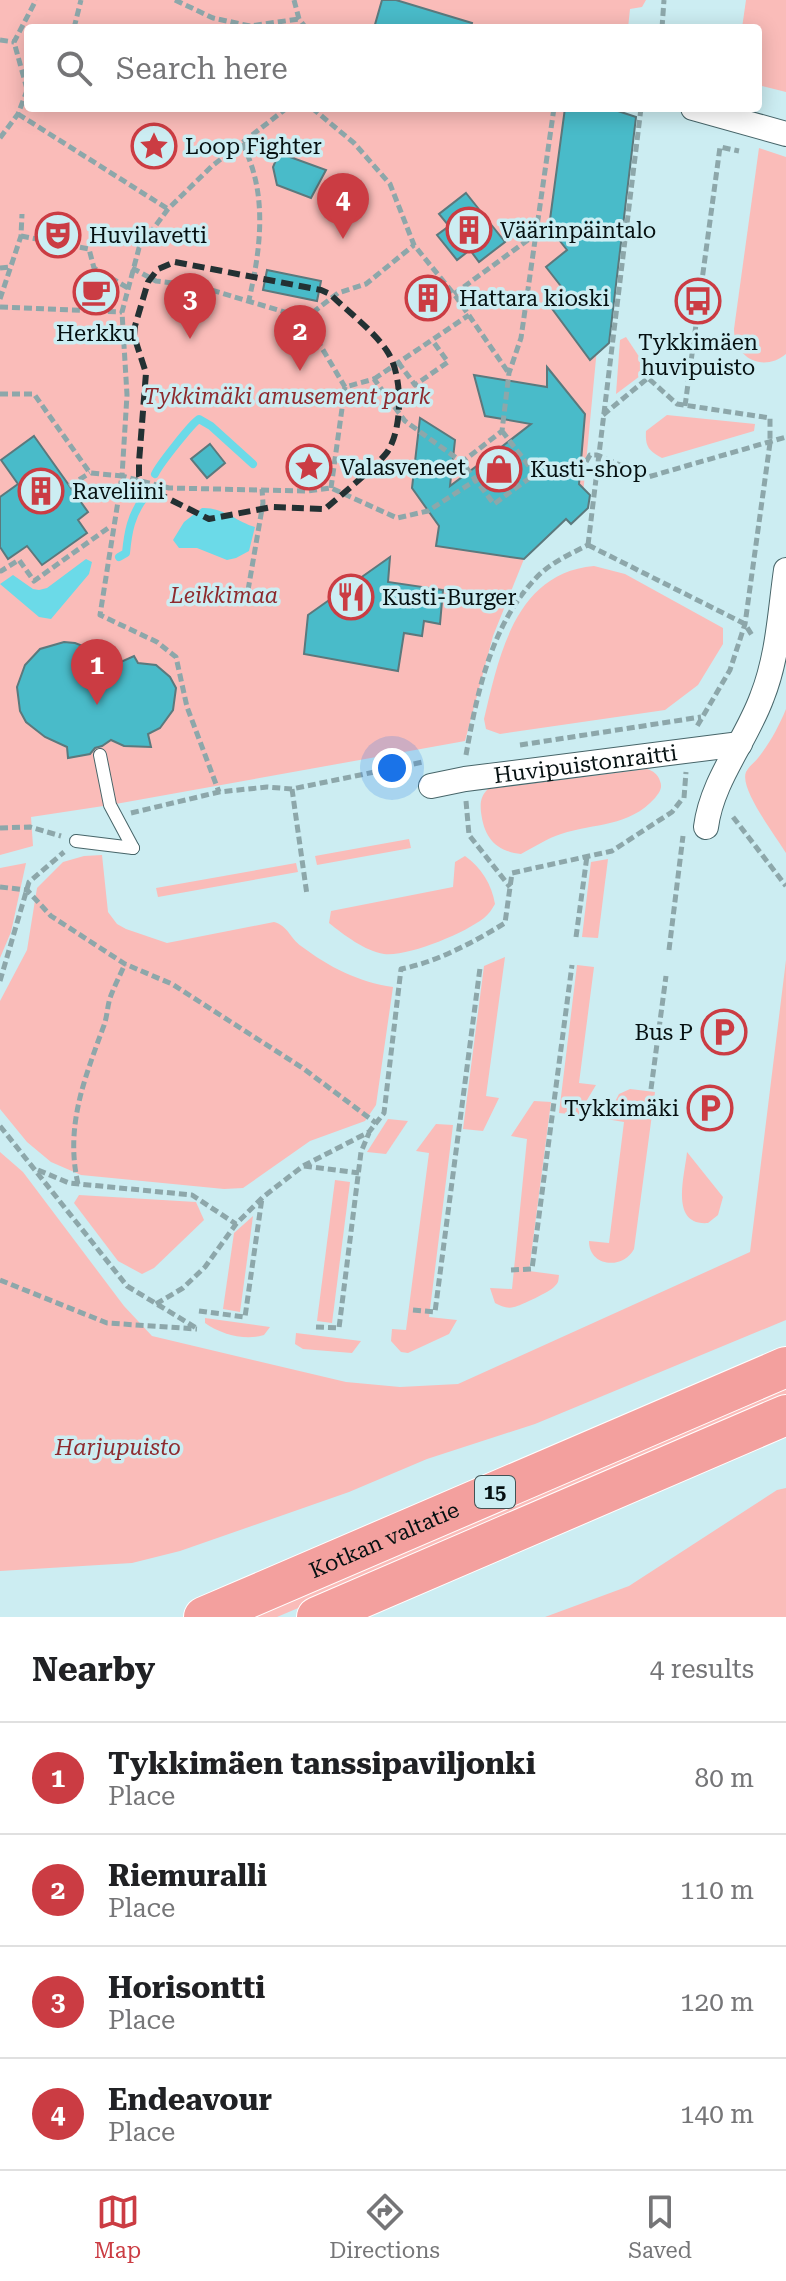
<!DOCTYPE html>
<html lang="en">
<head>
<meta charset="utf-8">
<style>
  :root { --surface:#fff; --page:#f2f2f2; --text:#202124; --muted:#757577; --line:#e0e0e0; --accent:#cb3c43 }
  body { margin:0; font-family:"Roboto Serif",serif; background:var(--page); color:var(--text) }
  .you { position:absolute; left:392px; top:768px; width:28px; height:28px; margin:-20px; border:6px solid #fff; border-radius:50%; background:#1a73e8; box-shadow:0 0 0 12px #1a73e833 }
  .badge { display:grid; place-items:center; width:52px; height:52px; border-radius:50%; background:var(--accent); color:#fff; font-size:26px; font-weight:700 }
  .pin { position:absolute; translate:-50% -66px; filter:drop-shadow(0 2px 4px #0008) }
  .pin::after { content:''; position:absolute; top:42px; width:28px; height:24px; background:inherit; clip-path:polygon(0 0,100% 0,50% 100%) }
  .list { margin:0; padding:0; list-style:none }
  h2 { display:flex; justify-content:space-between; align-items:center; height:104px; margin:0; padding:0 32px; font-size:34px }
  h2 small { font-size:26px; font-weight:400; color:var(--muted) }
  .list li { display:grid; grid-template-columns:52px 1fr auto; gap:24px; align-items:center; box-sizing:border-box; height:112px; padding:0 32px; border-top:2px solid var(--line) }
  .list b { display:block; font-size:30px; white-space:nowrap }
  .list p { margin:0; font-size:26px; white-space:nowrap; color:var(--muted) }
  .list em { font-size:26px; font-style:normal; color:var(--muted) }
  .icon { flex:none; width:44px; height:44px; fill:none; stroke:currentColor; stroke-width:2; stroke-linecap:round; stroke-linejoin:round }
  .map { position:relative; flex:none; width:786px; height:1617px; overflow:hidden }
  .search { position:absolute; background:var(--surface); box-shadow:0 4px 20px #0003; left:24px; right:24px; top:24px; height:88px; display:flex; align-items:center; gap:20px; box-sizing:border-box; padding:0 28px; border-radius:8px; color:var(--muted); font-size:30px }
  .sheet { height:552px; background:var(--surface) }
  nav { display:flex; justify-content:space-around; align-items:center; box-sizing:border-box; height:112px; border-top:2px solid var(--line); background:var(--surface); font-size:22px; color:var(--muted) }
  nav a { display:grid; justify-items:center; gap:4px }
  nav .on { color:var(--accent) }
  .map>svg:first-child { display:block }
  .green { fill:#fabcb9 }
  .water { fill:#6bdae8 }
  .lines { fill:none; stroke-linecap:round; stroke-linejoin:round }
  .stream { stroke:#6bdae8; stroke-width:8 }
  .building { fill:#49bbc9; stroke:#5b797d; stroke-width:2 }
  .service-casing { stroke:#476569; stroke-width:14 }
  .minor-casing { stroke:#476569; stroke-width:26 }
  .trunk-casing { stroke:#fff; stroke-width:42 }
  .path { stroke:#8da7aa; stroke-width:5; stroke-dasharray:8 4; stroke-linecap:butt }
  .service { stroke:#fff; stroke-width:12 }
  .minor { stroke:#fff; stroke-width:24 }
  .trunk { stroke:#f3a09e; stroke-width:40 }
  .rail { stroke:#233133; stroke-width:6; stroke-dasharray:12 6; stroke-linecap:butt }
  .labels { text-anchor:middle; stroke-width:7; stroke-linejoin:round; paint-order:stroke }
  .shield { fill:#ccedf2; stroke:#415355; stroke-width:2 }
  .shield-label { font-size:20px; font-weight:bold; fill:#061112 }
  .poi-label { font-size:22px; fill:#061112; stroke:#ccedf2; text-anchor:start }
  .park-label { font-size:22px; font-style:italic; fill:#8e2b2f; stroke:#ccedf2 }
  .street-label { font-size:22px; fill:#061112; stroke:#ccedf2 }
</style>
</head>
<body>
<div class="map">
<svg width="786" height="1617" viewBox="0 0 786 1617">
  <rect width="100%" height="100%" fill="#ccedf2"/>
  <g class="green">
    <polygon points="0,0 646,0 642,7 630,9 628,28 28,28 28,108 620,108 582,505 524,559 493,636 465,741 110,805 31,817 33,846 0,855"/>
    <polygon points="746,0 786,0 786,92 758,85 758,28 742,28"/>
    <path d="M759,148L786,157V354C763,373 734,358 734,329Z"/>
    <polygon points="626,337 648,370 616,394 620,340"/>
    <path d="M667,415L755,424L754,431L662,458C649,451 645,447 646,431Z"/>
    <path d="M594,566L625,574L723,628V644L698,685L665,710L500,734L486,729L484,719C499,656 515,573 594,566Z"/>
    <path d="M786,709V853C776,836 739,789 746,772C749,766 755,762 758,758C770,743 779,726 786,709Z"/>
    <path d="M647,769C653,771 658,774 660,781C663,788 659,793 655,798C629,827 595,823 561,834C548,838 534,847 521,854C495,851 484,837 481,812C480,802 481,796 488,789Z"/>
    <polygon points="409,839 411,848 317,865 315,856"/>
    <path d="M102,855L108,912L117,924L126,929L167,943L274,922C288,926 290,938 301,946C329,967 358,982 393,987L376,1105L365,1121L310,1141L243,1188L224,1189L81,1175L51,1162L27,1142L0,1109V1001L27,950L37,888L63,862L84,856Z"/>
    <path d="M465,856C481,867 492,885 495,904C492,909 489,914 484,918C465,933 408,957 384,954C365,951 344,935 329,923L331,911L453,887L455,862Z"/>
    <polygon points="608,859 598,938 582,937 591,862"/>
    <polygon points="26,863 11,932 0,958 0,868"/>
    <polygon points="296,863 298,872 158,897 156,888"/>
    <polygon points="505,957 486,1096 499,1098 483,1131 463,1129 484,966"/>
    <polygon points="786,960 786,1320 535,1424 427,1459 349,1492 180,1551 132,1563 0,1571 0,1152 23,1172 124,1306 152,1336 346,1382 400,1387 458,1384 750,1252"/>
    <polygon points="577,965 594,967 579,1083 596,1085 578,1115 559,1113"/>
    <path d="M630,1089L655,1092L634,1249C623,1270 589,1267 589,1241L609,1243L624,1122L606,1119L619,1094Z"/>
    <path d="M534,1101L551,1102L529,1271L559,1275C558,1282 559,1282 554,1287C551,1291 520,1306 514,1307C507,1309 501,1306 495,1303L490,1288L512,1289L527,1139L511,1136Z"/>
    <polygon points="388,1119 408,1121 386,1154 367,1152"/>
    <polygon points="436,1124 453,1125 429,1317 457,1320 449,1334 408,1353 401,1352 391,1341 392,1329 406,1330 429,1153 416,1151"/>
    <path d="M687,1152L723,1197L718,1215L708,1223C669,1226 685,1175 687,1152Z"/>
    <polygon points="335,1180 350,1182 332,1323 317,1321"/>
    <polygon points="79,1195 196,1202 204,1220 154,1268 142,1274 118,1261 74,1203"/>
    <polygon points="253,1216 240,1312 223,1309 234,1233"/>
    <path d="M205,1318L270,1327L264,1335C245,1341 220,1334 205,1323Z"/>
    <polygon points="296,1333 361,1341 352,1353 303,1349 295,1344"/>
    <polygon points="786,1385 786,1401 277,1617 243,1617"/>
    <polygon points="786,1488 786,1617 545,1617 629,1586 777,1490"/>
  </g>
  <g class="water">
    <path d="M202,508C223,507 237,522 255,527L249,551L236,558L227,560L197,548H179L173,540L184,522Z"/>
    <polygon points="86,559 92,562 89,574 51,619 39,617 0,584 13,575 33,589 39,590 47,588"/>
  </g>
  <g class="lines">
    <g class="stream">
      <path d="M155,474C159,465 192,423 199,419L211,426L253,464"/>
      <path d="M119,557L126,553C128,532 131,515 144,498"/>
    </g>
  </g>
  <g class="building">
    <polygon points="382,0 396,0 472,23 471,28 374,28"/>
    <polygon points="565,108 609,108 636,117 609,343 590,360 550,306 567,294 546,267 567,250 549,227"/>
    <polygon points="279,153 326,170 311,198 277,185 273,167"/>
    <polygon points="466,193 505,242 479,262 470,250 457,260 437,235 449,226 439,214"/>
    <polygon points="267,270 321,281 317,301 263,290"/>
    <polygon points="547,367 585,414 579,484 590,495 588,508 571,524 566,519 524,559 436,546 439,526 412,488 420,418 455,440 450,486 486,459 499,467 495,452 531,424 485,416 474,375 547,387"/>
    <polygon points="34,436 88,512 78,520 87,533 42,565 27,546 8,559 0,547 0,497 18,484 1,460"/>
    <polygon points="210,444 225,463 207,478 191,459"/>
    <polygon points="390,557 388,582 443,590 440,624 424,621 422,636 404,633 398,671 304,654 308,615"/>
    <polygon points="64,642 75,643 96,651 112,666 134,656 138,663 156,665 170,677 176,688 173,710 160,728 148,734 151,747 124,746 111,740 102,746 95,748 90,754 68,758 67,747 45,737 26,722 20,711 17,687 25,665 40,649"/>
  </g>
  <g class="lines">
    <g class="service-casing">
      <g id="service">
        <polyline points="100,755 110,805 133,848"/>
        <polyline points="76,841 133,848"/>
      </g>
    </g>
    <g class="minor-casing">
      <g id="minor">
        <polyline points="693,108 786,134"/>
        <path id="s1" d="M431,786L465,779L740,744"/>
        <path d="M706,827C712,780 746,741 762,697C778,657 780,612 786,570"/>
      </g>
    </g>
    <g class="trunk-casing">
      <g id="trunk">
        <path id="s2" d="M204,1617L786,1367"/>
        <polyline points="317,1617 786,1415"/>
      </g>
    </g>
    <g class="path">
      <polyline points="175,0 213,18 250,26 299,19"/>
      <polyline points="294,0 299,19 306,28"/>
      <polyline points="74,28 81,0"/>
      <polyline points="662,28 664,0"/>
      <polyline points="0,40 14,42"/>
      <polyline points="27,89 14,42 36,0"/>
      <polyline points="287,108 212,166 168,209 139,248 122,312 127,395 122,476 169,488 308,491 331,488 397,518 428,511 476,480"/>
      <polyline points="312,108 354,143 390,184 414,245 457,298 508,372"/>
      <polyline points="18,114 168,209"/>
      <polyline points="0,138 18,114 28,88"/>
      <path d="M242,143C268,193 261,247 249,300"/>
      <polyline points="21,236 89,249 94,268 128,288"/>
      <polyline points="0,268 11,267"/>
      <polyline points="132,268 156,281 198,286 298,316 313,333 345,387 374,379 405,421 462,462"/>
      <polyline points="454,294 536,234"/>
      <polyline points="0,299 21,236 22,214"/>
      <polyline points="0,307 122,312"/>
      <polyline points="303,320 338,293 366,284 414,245"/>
      <polyline points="398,362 415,385 448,362 432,340"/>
      <polyline points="374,379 469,315"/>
      <polyline points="0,394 34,394 90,473 122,476 100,615 157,642 176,657 187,707 219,792"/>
      <polyline points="685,406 720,147 739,151"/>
      <polyline points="603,415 648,378 677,404 770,418 770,443 745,624 730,670 696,728"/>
      <polyline points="502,431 535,474 494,504 462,462 502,431 509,373 521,338 554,108"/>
      <polyline points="580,472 590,455 597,455 648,477 786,437"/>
      <polyline points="69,486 90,473"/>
      <polyline points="331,488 345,387"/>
      <polyline points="588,545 641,108"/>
      <polyline points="588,545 745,624 753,637"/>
      <polyline points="0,569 1,571 19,560 34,581 111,526"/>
      <polyline points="246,602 263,503 262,489"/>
      <polyline points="520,745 701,717"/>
      <path d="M466,755C477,693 491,625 536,578C550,563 570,554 588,545"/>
      <polyline points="292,789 307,895"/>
      <polyline points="684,798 686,772"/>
      <polyline points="466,801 469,835 510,887"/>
      <polyline points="131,813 219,792 267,787 292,789 423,762"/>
      <polyline points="733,817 786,886"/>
      <polyline points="0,828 30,827 61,836"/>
      <polyline points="0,887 27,890 51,916 125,964 172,984 304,1069 376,1123"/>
      <polyline points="576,937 587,856"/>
      <polyline points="669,950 683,836"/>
      <polyline points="0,981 29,882 64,852"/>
      <polyline points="651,1089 666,976"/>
      <polyline points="0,1126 127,1286 198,1329"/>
      <polyline points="304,1166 359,1173"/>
      <polyline points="38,1170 69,1183 192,1195 236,1224"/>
      <path d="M78,1184C65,1127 84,1080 103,1028C107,1019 107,1008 110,998C114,987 120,975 125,964"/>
      <polyline points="511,1270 532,1269 572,965"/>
      <polyline points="0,1280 107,1323 197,1329"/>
      <path d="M156,1304L183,1288L205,1267L236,1224L263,1197L303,1166L369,1132L384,1113L401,969C437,962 474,942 505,923L512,873L612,851L672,812L683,798"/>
      <polyline points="413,1310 435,1312 480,968"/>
      <polyline points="199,1311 245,1317 262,1198"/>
      <polyline points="316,1327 339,1328 361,1152 369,1133"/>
    </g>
    <use href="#service" class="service"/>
    <use href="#minor" class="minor"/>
    <use href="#trunk" class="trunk"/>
    <path class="rail" d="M175,262L321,290L330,294C348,312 373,330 387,351C403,375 403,426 388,451C380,463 338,498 325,509L272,507L209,519L143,486L139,476V462L146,373L134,336L135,326L148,282L158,269Z"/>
  </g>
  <defs>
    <g id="sight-ring" transform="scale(2.3)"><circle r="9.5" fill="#ccedf2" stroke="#cb3c43" stroke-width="1.5"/><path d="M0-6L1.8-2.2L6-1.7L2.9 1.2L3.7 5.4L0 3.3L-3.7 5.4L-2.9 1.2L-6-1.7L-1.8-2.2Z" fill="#cb3c43"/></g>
    <g id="building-ring" transform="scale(2.3)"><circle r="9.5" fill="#ccedf2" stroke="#cb3c43" stroke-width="1.5"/><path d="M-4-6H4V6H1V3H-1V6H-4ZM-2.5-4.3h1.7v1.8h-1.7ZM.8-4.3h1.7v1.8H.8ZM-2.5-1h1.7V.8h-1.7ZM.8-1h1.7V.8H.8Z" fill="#cb3c43"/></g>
    <g id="theatre-ring" transform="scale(2.3)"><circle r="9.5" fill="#ccedf2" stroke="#cb3c43" stroke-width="1.5"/><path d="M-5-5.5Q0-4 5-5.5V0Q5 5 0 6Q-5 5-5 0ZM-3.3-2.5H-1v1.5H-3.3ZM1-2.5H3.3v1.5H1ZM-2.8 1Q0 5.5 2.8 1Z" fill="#cb3c43"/></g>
    <g id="cafe-ring" transform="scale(2.3)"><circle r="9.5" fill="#ccedf2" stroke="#cb3c43" stroke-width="1.5"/><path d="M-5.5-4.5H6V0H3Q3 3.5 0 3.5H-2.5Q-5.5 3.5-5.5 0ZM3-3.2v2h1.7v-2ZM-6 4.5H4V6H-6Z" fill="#cb3c43"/></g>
    <g id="bus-ring" transform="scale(2.3)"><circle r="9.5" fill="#ccedf2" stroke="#cb3c43" stroke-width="1.5"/><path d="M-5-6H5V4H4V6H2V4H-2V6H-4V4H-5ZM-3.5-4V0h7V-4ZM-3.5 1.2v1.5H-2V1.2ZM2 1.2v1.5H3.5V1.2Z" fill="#cb3c43"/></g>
    <g id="shop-ring" transform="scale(2.3)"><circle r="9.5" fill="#ccedf2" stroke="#cb3c43" stroke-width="1.5"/><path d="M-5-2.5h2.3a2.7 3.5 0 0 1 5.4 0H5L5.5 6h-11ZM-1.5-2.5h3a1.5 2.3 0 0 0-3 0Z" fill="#cb3c43"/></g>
    <g id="restaurant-ring" transform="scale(2.3)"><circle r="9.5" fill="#ccedf2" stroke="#cb3c43" stroke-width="1.5"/><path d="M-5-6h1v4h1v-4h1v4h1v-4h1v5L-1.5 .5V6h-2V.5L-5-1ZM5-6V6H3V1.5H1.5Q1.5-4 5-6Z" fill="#cb3c43"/></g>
    <g id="parking-ring" transform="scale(2.3)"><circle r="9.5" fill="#ccedf2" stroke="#cb3c43" stroke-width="1.5"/><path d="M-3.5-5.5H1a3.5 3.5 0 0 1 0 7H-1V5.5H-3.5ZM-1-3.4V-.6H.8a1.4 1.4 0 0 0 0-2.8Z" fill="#cb3c43"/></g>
  </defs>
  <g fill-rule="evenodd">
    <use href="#sight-ring" x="154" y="146"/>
    <use href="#building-ring" x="469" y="230"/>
    <use href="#theatre-ring" x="58" y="235"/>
    <use href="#cafe-ring" x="96" y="292"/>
    <use href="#building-ring" x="428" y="298"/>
    <use href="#bus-ring" x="698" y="301"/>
    <use href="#sight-ring" x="309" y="467"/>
    <use href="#shop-ring" x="499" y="469"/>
    <use href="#building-ring" x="41" y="491"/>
    <use href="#restaurant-ring" x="351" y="597"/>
    <use href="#parking-ring" x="724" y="1032"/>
    <use href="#parking-ring" x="710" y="1108"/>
  </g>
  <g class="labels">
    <rect class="shield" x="475" y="1476" width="40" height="32" rx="6"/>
    <g class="shield-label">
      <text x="495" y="1499">15</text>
    </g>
    <g class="poi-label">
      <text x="185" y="154">Loop Fighter</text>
      <text x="500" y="238">Väärinpäintalo</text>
      <text x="89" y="243">Huvilavetti</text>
      <text x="459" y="306">Hattara kioski</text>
      <text x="96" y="341" text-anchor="middle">Herkku</text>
      <text x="698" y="350" text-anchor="middle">Tykkimäen<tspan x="698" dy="25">huvipuisto</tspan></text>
      <text x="340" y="475">Valasveneet</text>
      <text x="530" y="477">Kusti-shop</text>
      <text x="72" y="499">Raveliini</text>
      <text x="382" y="605">Kusti-Burger</text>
      <text x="693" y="1040" text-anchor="end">Bus P</text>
      <text x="679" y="1116" text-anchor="end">Tykkimäki</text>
    </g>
    <g class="park-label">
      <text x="287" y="404">Tykkimäki amusement park</text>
      <text x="224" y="603">Leikkimaa</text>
      <text x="118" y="1455">Harjupuisto</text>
    </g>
    <g class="street-label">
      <text dy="8" stroke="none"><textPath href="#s1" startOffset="156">Huvipuistonraitti</textPath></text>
      <text dy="8" stroke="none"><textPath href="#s2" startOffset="196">Kotkan valtatie</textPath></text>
    </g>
  </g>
</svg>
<div class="you"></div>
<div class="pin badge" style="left:97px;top:705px">1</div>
<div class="pin badge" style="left:300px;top:371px">2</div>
<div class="pin badge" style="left:190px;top:339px">3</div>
<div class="pin badge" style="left:343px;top:239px">4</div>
<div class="search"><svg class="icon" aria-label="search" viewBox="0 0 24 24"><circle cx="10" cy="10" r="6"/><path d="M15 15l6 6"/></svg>Search here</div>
</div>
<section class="sheet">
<h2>Nearby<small>4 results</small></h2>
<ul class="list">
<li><span class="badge">1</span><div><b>Tykkimäen tanssipaviljonki</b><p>Place</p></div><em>80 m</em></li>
<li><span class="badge">2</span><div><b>Riemuralli</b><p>Place</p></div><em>110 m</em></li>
<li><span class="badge">3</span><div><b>Horisontti</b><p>Place</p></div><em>120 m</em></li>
<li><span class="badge">4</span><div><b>Endeavour</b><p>Place</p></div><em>140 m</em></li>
</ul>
</section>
<nav>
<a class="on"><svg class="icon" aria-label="map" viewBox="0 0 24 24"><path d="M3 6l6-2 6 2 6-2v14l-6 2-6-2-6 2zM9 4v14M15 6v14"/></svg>Map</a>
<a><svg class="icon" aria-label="directions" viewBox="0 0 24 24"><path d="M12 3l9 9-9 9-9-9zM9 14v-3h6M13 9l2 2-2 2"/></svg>Directions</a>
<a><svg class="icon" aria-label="saved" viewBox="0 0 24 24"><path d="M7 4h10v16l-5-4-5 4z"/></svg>Saved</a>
</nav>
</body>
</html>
